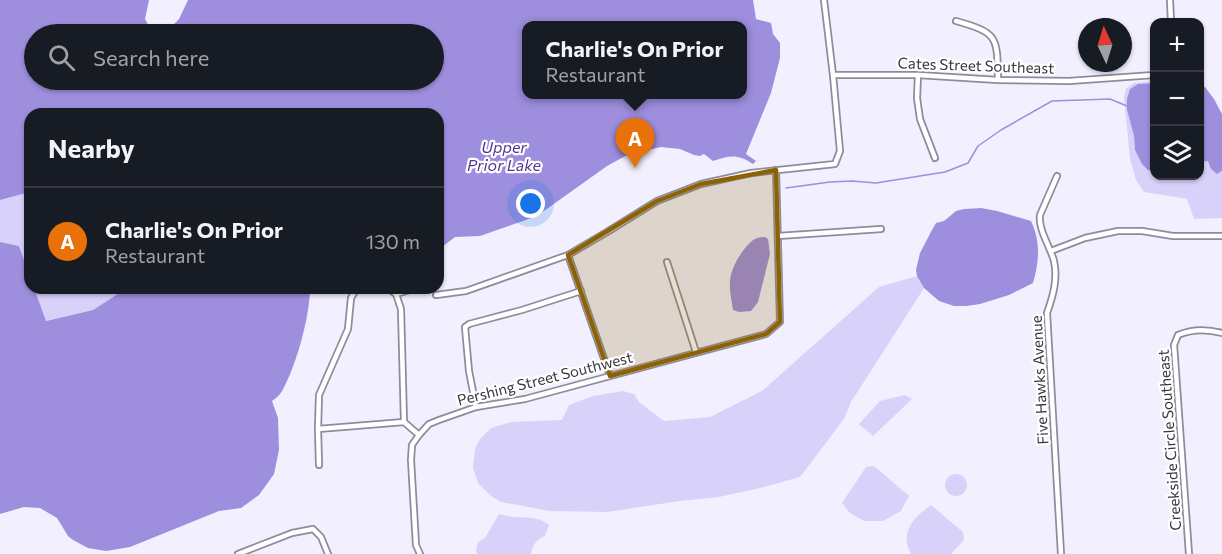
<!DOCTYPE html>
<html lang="en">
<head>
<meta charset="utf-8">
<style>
  :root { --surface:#171b24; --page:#20242c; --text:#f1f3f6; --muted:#9ea1a6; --line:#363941; --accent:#db2777 }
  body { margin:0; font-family:Commissioner,sans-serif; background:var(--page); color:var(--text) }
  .controls { position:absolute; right:18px; top:18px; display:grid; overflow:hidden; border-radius:12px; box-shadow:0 2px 4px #0004 }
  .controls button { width:54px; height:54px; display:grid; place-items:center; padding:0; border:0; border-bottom:2px solid var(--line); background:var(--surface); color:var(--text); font:30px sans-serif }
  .compass { position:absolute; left:1078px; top:18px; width:54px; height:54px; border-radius:50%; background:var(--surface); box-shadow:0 2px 4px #0004; rotate:356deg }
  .you { position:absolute; left:531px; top:204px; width:21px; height:21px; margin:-15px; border:4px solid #fff; border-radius:50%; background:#1a73e8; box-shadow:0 0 0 9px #1a73e833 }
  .badge { display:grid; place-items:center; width:39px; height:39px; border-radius:50%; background:var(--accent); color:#fff; font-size:20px; font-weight:700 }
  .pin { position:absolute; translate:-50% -50px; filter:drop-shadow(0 2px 3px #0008) }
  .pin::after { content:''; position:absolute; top:32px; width:21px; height:18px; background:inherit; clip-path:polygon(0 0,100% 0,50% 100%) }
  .popup { position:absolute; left:522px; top:21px; width:225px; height:78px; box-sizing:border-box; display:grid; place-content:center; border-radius:12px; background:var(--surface); filter:drop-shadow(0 2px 4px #0005); font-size:20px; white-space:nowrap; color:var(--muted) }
  .popup b { font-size:22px; color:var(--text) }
  .popup::after { content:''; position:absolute; left:50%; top:100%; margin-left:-12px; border:12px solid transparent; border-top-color:var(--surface) }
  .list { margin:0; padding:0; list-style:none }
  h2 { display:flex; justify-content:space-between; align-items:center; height:78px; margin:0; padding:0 24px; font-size:26px }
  h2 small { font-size:20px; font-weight:400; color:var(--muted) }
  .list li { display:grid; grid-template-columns:39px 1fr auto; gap:18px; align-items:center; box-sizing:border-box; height:108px; padding:0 24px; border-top:2px solid var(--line) }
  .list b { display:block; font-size:22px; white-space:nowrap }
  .list p { margin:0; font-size:20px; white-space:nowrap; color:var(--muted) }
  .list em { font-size:20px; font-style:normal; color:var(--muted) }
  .icon { flex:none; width:33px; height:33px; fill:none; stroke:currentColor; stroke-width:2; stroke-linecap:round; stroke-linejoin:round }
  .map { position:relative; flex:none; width:1222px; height:554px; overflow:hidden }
  .search { position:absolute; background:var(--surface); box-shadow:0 2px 4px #0004; left:24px; top:24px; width:420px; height:66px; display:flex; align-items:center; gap:15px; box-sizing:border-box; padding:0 21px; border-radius:33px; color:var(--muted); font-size:22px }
  .panel { position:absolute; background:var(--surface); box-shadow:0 2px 4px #0004; left:24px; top:108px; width:420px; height:186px; border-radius:18px }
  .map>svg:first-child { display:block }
  .green { fill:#d8d2fb }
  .water { fill:#9e8ede; fill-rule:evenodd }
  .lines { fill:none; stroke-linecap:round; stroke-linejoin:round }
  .stream { stroke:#9e8ede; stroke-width:1.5 }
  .minor-casing { stroke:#8e8c9c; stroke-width:8 }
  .minor { stroke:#fff; stroke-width:4.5 }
  .marked { fill:#8c6204; fill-opacity:0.2; stroke:#8c6204; stroke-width:4.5; stroke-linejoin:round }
  .labels { text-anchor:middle; stroke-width:4.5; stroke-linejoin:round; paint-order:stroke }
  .street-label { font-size:15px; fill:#38373e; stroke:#fff }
  .water-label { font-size:16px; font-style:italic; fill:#513794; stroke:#fff }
</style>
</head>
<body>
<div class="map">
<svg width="1222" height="554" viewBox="0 0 1222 554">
  <rect width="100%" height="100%" fill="#f2f0fe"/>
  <g class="green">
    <polygon points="1154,81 1154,83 1138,84 1130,89 1127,110 1134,136 1135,150 1148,170 1154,171 1154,176 1200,176 1200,162 1208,161 1217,174 1222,171 1222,218 1194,219 1187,199 1144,192 1136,180 1130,159 1124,98 1126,89 1134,83"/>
    <polygon points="30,192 30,277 19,246 0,242 0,200"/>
    <polygon points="917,276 924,288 851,402 844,419 800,477 760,488 719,497 680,501 607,512 550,511 501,502 491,496 478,483 473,468 475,449 480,439 491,428 511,422 562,420 569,405 593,396 623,391 634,394 639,402 664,421 710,417 762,391 879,287"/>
    <polygon points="34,288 127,288 93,310 45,321"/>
    <polygon points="905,395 912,399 873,436 859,424 880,401"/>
    <polygon points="874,466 909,496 901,511 883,521 864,521 850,513 842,503 866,467"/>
    <circle cx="956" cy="485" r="11"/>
    <path d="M931,505L963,532L964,540L951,554H911C899,532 914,517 931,505Z"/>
    <path d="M499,514C504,515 509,517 514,517C527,518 538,516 549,525L545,536C536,539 533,545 531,554H477L476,550L478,542L485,538Z"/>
  </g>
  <g class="water">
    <path d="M0,0H149L145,19L152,32L167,31L179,19L188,0H753L756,19L771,23L773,34L780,43V58L771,93L746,154L756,161L753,164C738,154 730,155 713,161L704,154L700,156L694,155L680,149L661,147L629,154L607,166L537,216L480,236L455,237L442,247H438V114H30V192L0,200ZM527,26H743V94H527ZM34,34H434V80H34Z"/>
    <polygon points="1154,83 1154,171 1148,170 1142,164 1135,150 1134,136 1127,110 1127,99 1130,89 1138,84"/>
    <polygon points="1200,86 1205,87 1214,99 1222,114 1222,171 1217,174 1211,169 1208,161 1200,162"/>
    <path d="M981,208L997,211L1031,221C1041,242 1039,262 1033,283L1009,295L980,304L966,306H954L939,301L924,288L917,276L916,270L920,253L932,230L936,223L944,221L956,211L964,209Z"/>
    <path d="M765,237L768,239L770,254L758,302L751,311L739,312L733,310C732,301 729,291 730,282C730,269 742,249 752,241C755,238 761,237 765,237Z"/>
    <path d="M0,242L19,246L30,277V288H34L46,321L93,310L127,288H310C310,316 296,367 282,391C280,395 276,398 272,401L278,418L279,450L274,474L259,495L241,508L219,511L130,547L106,551L88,548L73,540L68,536L57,518L40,508L24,507L0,514Z"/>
  </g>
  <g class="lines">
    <polyline class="stream" points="786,188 830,182 852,181 876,183 945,172 968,163 978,146 1001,130 1052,101 1110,99 1127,106"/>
    <g class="minor-casing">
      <g id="minor">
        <polyline points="1170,0 1171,22"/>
        <path d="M956,21C999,33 997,37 998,80"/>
        <polyline points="833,75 918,75 998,80 1069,81 1154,75"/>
        <polyline points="918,75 917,98 920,119 935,158"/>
        <path d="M1057,176L1040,215C1038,230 1050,246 1054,261C1058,279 1053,296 1047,313L1061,554"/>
        <polyline points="778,236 881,229"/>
        <polyline points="1051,251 1085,238 1118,231 1142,231 1173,236 1222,236"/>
        <polyline points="568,255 610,376"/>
        <polyline points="667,262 696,352"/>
        <polyline points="387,288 396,294 401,309 404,422"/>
        <polyline points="396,294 417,288"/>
        <polyline points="436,295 466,291 568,255 607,232 657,201 701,184 751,173 835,164 840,151 833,75 824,0"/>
        <polyline points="476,407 469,371 465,327 469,324 522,310 581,291"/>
        <polyline points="318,429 404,422 419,435 429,424 439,420 476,407 525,399 766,334 780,322 776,170"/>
        <polyline points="419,435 412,445 411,460 416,545 420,554"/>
        <polyline points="319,465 318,429 319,395 348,329 351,298 357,288"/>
        <polyline points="238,554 292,533 313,529 321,537 328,554"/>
        <path d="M1189,554L1174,345L1178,335C1192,329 1207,329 1222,333"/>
      </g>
    </g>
    <use href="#minor" class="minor"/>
  </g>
  <path class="marked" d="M776,170L780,322L766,334L610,376L568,255L657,201L701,184Z"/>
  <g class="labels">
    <g class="street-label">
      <text transform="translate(976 66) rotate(2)" y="5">Cates Street Southeast</text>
      <text transform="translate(545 379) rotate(-14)" y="5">Pershing Street Southwest</text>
      <text transform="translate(1040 380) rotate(-93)" y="5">Five Hawks Avenue</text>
      <text transform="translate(1170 440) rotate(-94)" y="5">Creekside Circle Southeast</text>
    </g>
    <g class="water-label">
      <text x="504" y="153">Upper<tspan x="504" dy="18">Prior Lake</tspan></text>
    </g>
  </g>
</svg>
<div class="controls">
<button>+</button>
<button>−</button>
<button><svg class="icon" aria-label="layers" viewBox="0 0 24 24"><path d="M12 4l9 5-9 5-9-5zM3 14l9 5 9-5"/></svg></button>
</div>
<svg class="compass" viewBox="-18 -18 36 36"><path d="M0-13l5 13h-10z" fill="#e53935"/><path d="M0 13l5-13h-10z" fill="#9ea1a6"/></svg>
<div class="you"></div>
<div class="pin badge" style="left:635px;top:168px;background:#e8710a">A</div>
<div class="popup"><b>Charlie's On Prior</b>Restaurant</div>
<div class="search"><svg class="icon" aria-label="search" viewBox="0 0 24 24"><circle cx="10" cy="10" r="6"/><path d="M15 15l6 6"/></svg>Search here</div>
<section class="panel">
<h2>Nearby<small></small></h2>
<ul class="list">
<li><span class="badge" style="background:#e8710a">A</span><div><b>Charlie's On Prior</b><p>Restaurant</p></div><em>130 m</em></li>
</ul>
</section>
</div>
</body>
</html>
